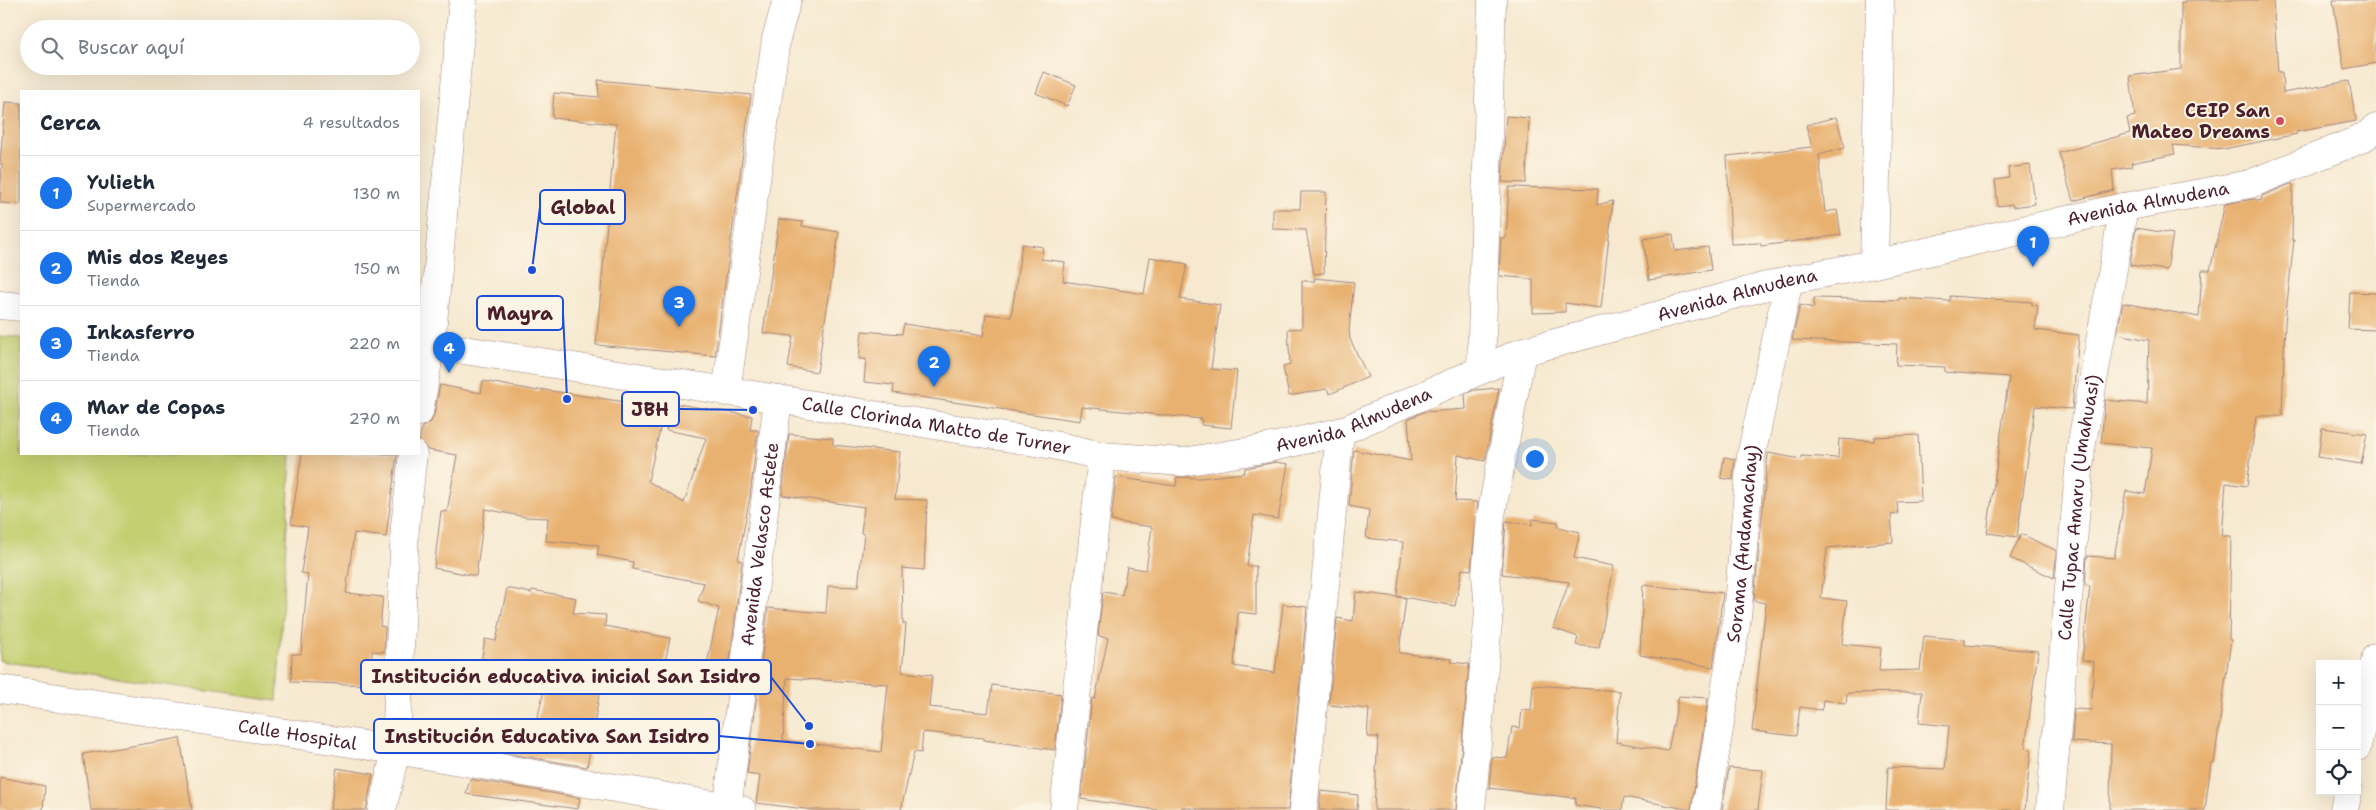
<!DOCTYPE html>
<html lang="es">
<head>
<meta charset="utf-8">
<style>
  :root { --surface:#fff; --page:#f2f2f3; --text:#1f2937; --muted:#747a83; --line:#e0e1e3; --accent:#1a73e8 }
  body { margin:0; font-family:"Shantell Sans",sans-serif; background:var(--page); color:var(--text) }
  .controls { position:absolute; right:15px; bottom:15px; display:grid; overflow:hidden; border-radius:0px; box-shadow:0 5px 20px #0002 }
  .controls button { width:45px; height:45px; display:grid; place-items:center; padding:0; border:0; border-bottom:1px solid var(--line); background:var(--surface); color:var(--text); font:25px sans-serif }
  .you { position:absolute; left:1534px; top:458px; width:18px; height:18px; margin:-12px; border:4px solid #fff; border-radius:50%; background:#1a73e8; box-shadow:0 0 0 8px #1a73e833 }
  .badge { display:grid; place-items:center; width:32px; height:32px; border-radius:50%; background:var(--accent); color:#fff; font-size:16px; font-weight:700 }
  .pin { position:absolute; translate:-50% -41px; filter:drop-shadow(0 1px 2px #0008) }
  .pin::after { content:''; position:absolute; top:26px; width:18px; height:15px; background:inherit; clip-path:polygon(0 0,100% 0,50% 100%) }
  .list { margin:0; padding:0; list-style:none }
  h2 { display:flex; justify-content:space-between; align-items:center; height:65px; margin:0; padding:0 20px; font-size:21px }
  h2 small { font-size:16px; font-weight:400; color:var(--muted) }
  .list li { display:grid; grid-template-columns:32px 1fr auto; gap:15px; align-items:center; box-sizing:border-box; height:75px; padding:0 20px; border-top:1px solid var(--line) }
  .list b { display:block; font-size:19px; white-space:nowrap }
  .list p { margin:0; font-size:16px; white-space:nowrap; color:var(--muted) }
  .list em { font-size:16px; font-style:normal; color:var(--muted) }
  .icon { flex:none; width:28px; height:28px; fill:none; stroke:currentColor; stroke-width:2; stroke-linecap:round; stroke-linejoin:round }
  .map { position:relative; flex:none; width:2376px; height:810px; overflow:hidden }
  .search { position:absolute; background:var(--surface); box-shadow:0 5px 20px #0002; left:20px; top:20px; width:400px; height:55px; display:flex; align-items:center; gap:12px; box-sizing:border-box; padding:0 18px; border-radius:28px; color:var(--muted); font-size:19px }
  .panel { position:absolute; background:var(--surface); box-shadow:0 5px 20px #0002; left:20px; top:90px; width:400px; height:365px; border-radius:0px }
  .map>svg:first-child { display:block }
  .green { fill:#c3cf71; stroke:#86774e }
  .building { fill:#e8b170; fill-rule:evenodd }
  .lines { fill:none; stroke-linecap:round; stroke-linejoin:round }
  .minor-casing { stroke:#a0847e; stroke-width:29 }
  .minor { stroke:#fff; stroke-width:28 }
  .poi-dot { fill:#d1495b; stroke:#fcf5e5; stroke-width:2 }
  .labels { text-anchor:middle; stroke-width:4; stroke-linejoin:round; paint-order:stroke }
  .poi-label { font-size:18px; font-weight:bold; fill:#4a1f2b; stroke:#fcf5e5; text-anchor:end }
  .street-label { font-size:18px; fill:#4a1f2b; stroke:#fcf5e5 }
  .leader { fill:none; stroke:#1d4ed8; stroke-width:2 }
  .callout-dot { fill:#1d4ed8; stroke:#fcf5e5; stroke-width:2 }
  .callout { fill:#fcf5e5; stroke:#1d4ed8; stroke-width:2 }
  .callout-label { font-size:19px; text-anchor:middle; font-weight:bold; fill:#4a1f2b }
</style>
</head>
<body>
<div class="map">
<svg width="2376" height="810" viewBox="0 0 2376 810">
  <rect width="100%" height="100%" fill="#fcf5e5"/>
  <filter id="ink" filterUnits="userSpaceOnUse"><feTurbulence type="fractalNoise" baseFrequency=".02" numOctaves="2"/><feDisplacementMap in="SourceGraphic" scale="10" xChannelSelector="R" yChannelSelector="G"/><feConvolveMatrix kernelMatrix="1 2 1 2 8 2 1 2 1" color-interpolation-filters="sRGB"/></filter>
  <filter id="wash" filterUnits="userSpaceOnUse"><feTurbulence type="fractalNoise" baseFrequency=".0096" numOctaves="4" result="noise"/><feDisplacementMap in="SourceGraphic" scale="20" xChannelSelector="R" yChannelSelector="G"/><feGaussianBlur stdDeviation="1.12" result="paint"/><feColorMatrix in="noise" values="0 0 0 0 0 0 0 0 0 0 0 0 0 0 0 0 0 1.4 0 .05"/><feComposite in="paint" operator="in"/></filter>
  <g filter="url(#wash)">
    <rect width="100%" height="100%" fill="#f6e9d0"/>
    <polygon class="green" points="0,336 21,338 21,454 291,454 277,701 0,661"/>
    <g id="blocks">
      <g class="building">
        <polygon points="2185,0 2273,0 2278,72 2282,72 2283,93 2349,81 2356,121 2296,132 2297,134 2224,149 2173,145 2175,154 2131,163 2132,167 2112,170 2114,190 2073,201 2059,153 2130,133 2127,118 2135,116 2130,76 2181,69 2181,2 2185,2"/>
        <polygon points="2333,0 2376,0 2376,63 2344,69"/>
        <polygon points="1044,72 1076,85 1067,106 1036,93"/>
        <polygon points="598,80 751,95 715,356 596,345 616,124 552,118 554,93 599,97"/>
        <polygon points="5,102 21,103 21,204 0,203 2,164 0,164"/>
        <polygon points="1506,116 1529,118 1526,183 1502,182"/>
        <polygon points="1836,117 1845,148 1819,155 1825,212 1837,210 1841,235 1761,246 1760,243 1731,244 1727,156 1812,147 1806,125"/>
        <polygon points="2030,165 2035,204 2013,207 2012,204 1998,206 1995,180 2009,178 2008,168"/>
        <polygon points="2290,184 2293,184 2292,240 2294,240 2285,322 2282,416 2256,416 2247,486 2226,483 2222,536 2231,536 2229,639 2231,640 2214,763 2211,763 2205,810 2110,810 2111,744 2072,742 2074,709 2091,710 2094,662 2082,660 2090,586 2085,586 2087,556 2114,558 2126,491 2145,494 2152,448 2101,443 2105,400 2147,404 2149,340 2117,334 2123,303 2199,317 2202,270 2210,270 2225,204 2254,199 2261,201 2262,196"/>
        <polygon points="1509,187 1598,189 1597,205 1613,201 1601,308 1565,303 1565,312 1533,313 1533,279 1499,276 1501,238 1506,238"/>
        <polygon points="1301,192 1326,192 1324,273 1314,274 1306,230 1273,229 1273,209 1300,209"/>
        <polygon points="779,219 803,222 802,226 839,232 817,372 788,367 793,336 763,333"/>
        <polygon points="2136,228 2173,234 2167,270 2130,265"/>
        <polygon points="1673,234 1675,251 1708,247 1711,270 1649,280 1643,239"/>
        <polygon points="1022,244 1043,247 1041,259 1065,262 1063,281 1144,294 1150,257 1187,264 1180,299 1220,305 1211,369 1237,371 1231,428 1201,425 1202,419 1082,407 1080,421 893,393 894,385 864,382 866,359 859,359 862,331 902,334 904,324 983,336 986,314 1011,317"/>
        <polygon points="1314,278 1354,282 1349,331 1350,339 1368,377 1330,394 1327,389 1289,396 1283,367 1290,365 1288,329 1302,328 1302,281 1315,281"/>
        <polygon points="2350,292 2376,293 2376,330 2348,329"/>
        <polygon points="1950,296 2032,302 2032,305 2038,306 2035,330 2079,335 2072,409 2035,406 2017,537 1987,533 2009,377 1945,372 1945,367 1896,365 1897,344 1792,340 1800,305 1814,308 1814,298 1899,300 1899,298 1950,301"/>
        <polygon points="483,381 538,391 538,389 619,401 664,412 648,481 684,503 706,438 666,430 672,403 752,416 750,430 758,430 750,496 738,560 742,561 726,693 716,691 721,667 707,664 719,608 698,601 704,583 632,569 633,562 597,555 599,545 546,541 548,518 526,517 485,509 476,576 434,568 441,511 447,512 457,455 428,450 419,440 422,427 431,422 434,415 440,385 481,393"/>
        <polygon points="1499,388 1485,461 1458,455 1455,501 1478,502 1471,570 1462,569 1455,606 1397,596 1403,542 1366,538 1369,510 1349,506 1354,450 1411,461 1408,419 1424,412 1466,409 1465,394 1474,390"/>
        <polygon points="2322,428 2367,434 2361,464 2318,457"/>
        <path d="M789,434L833,438V445L900,452L895,499L927,500L924,570L902,568L903,624H906L902,672L932,675L929,707L988,713L992,685L1061,694L1055,750L984,740V738L923,732L921,753L914,752L901,810H813L756,803L760,776L747,774L768,608L826,613L828,586L858,587L864,534L861,533L864,507L782,495ZM787,678L888,684L881,752L783,740Z"/>
        <polygon points="1918,435 1921,501 1897,502 1898,514 1891,515 1893,542 1827,548 1821,598 1847,601 1842,644 1881,648 1879,671 1920,670 1924,636 1965,640 1965,645 2038,651 2025,748 2031,749 2025,810 1886,810 1888,767 1945,769 1949,726 1919,723 1922,692 1847,693 1846,703 1823,700 1822,710 1800,707 1796,736 1752,731 1766,603 1754,601 1768,453 1801,459 1801,456 1838,458 1839,439 1874,441 1874,437"/>
        <polygon points="302,454 397,454 386,537 354,533 346,593 383,597 380,626 385,627 384,652 372,651 371,685 291,682 292,654 301,654 308,574 301,573 308,527 291,524"/>
        <polygon points="1724,457 1735,459 1733,480 1721,478"/>
        <polygon points="1276,462 1288,464 1278,519 1254,515 1247,566 1256,566 1256,614 1238,612 1234,666 1275,673 1283,604 1307,607 1288,810 1204,810 1182,807 1182,810 1157,810 1081,799 1092,698 1095,699 1108,638 1098,636 1103,592 1122,595 1127,567 1146,570 1152,527 1111,521 1116,477 1176,486 1177,477 1200,478 1244,473 1245,468"/>
        <polygon points="1532,519 1558,522 1558,527 1580,532 1574,558 1614,566 1599,648 1576,645 1578,637 1553,628 1569,582 1502,574 1506,521 1532,525"/>
        <polygon points="2021,534 2057,551 2054,578 2010,558"/>
        <polygon points="1643,585 1723,593 1713,667 1640,655"/>
        <polygon points="507,588 531,593 532,590 576,598 573,613 606,615 605,626 670,638 662,677 604,666 587,767 504,753 509,732 533,737 545,686 479,675 485,639 496,641"/>
        <polygon points="1356,592 1406,598 1399,653 1452,659 1451,662 1469,664 1456,810 1374,810 1378,737 1367,737 1369,709 1329,705 1337,618 1353,621"/>
        <polygon points="1533,685 1620,691 1616,742 1668,751 1679,696 1708,698 1691,810 1624,797 1622,810 1607,810 1575,805 1576,798 1489,788 1492,757 1507,758 1512,727 1520,728 1522,710 1531,711"/>
        <polygon points="180,738 192,810 91,810 83,754"/>
        <polygon points="337,768 373,774 366,810 330,810"/>
        <polygon points="1729,768 1763,770 1758,810 1722,810"/>
        <polygon points="0,777 45,786 43,810 0,810"/>
        <polygon points="470,779 580,798 578,809 466,794"/>
        <polygon points="1321,791 1358,795 1357,810 1319,810"/>
      </g>
    </g>
  </g>
  <g filter="url(#ink)">
    <use href="#blocks" fill-opacity="0" stroke="#a0847e" stroke-width="1"/>
    <g class="lines">
      <g class="minor-casing">
        <g id="minor">
          <polyline points="1874,264 1880,0"/>
          <polyline points="0,305 21,307"/>
          <path id="s1" d="M419,343L778,399L1053,445L1102,456L1183,462L1263,449L1340,432L1522,352L1789,280L1874,264L2124,207L2250,184L2363,138L2376,128"/>
          <polyline points="1481,370 1492,0"/>
          <polyline points="726,392 776,39 787,0"/>
          <polyline points="419,412 431,344 463,0"/>
          <path id="s2" d="M0,689L396,750L742,810"/>
          <polyline points="2357,747 2376,657"/>
          <polyline points="382,810 396,750 405,526 413,454"/>
          <path id="s3" d="M727,810L778,399"/>
          <polyline points="1064,810 1102,456"/>
          <polyline points="1303,810 1340,432"/>
          <polyline points="1471,810 1489,611 1486,575 1491,515 1522,352"/>
          <path id="s4" d="M1706,810L1737,617L1751,456L1789,280"/>
          <path id="s5" d="M2050,810L2081,448L2124,207"/>
          <polyline points="2344,810 2348,791"/>
        </g>
      </g>
      <use href="#minor" class="minor"/>
    </g>
  </g>
  <circle class="poi-dot" cx="2280" cy="121" r="5"/>
  <g class="labels">
    <g class="poi-label">
      <text x="2270" y="117">CEIP San<tspan x="2270" dy="21">Mateo Dreams</tspan></text>
    </g>
    <g class="street-label">
      <text dy="6" stroke="none"><textPath href="#s1" startOffset="1776">Avenida Almudena</textPath></text>
      <text dy="6" stroke="none"><textPath href="#s1" startOffset="1355">Avenida Almudena</textPath></text>
      <text dy="6" stroke="none"><textPath href="#s1" startOffset="950">Avenida Almudena</textPath></text>
      <text dy="6" stroke="none"><textPath href="#s1" startOffset="524">Calle Clorinda Matto de Turner</textPath></text>
      <text dy="6" stroke="none"><textPath href="#s5" startOffset="304">Calle Tupac Amaru (Umahuasi)</textPath></text>
      <text dy="6" stroke="none"><textPath href="#s4" startOffset="269">Sorama (Andamachay)</textPath></text>
      <text dy="6" stroke="none"><textPath href="#s3" startOffset="268">Avenida Velasco Astete</textPath></text>
      <text dy="6" stroke="none"><textPath href="#s2" startOffset="301">Calle Hospital</textPath></text>
    </g>
  </g>
  <path class="leader" d="M532 270L540 207M567 399L563 313M753 410L679 409M809 726L771 677M810 744L719 736"/>
  <g class="callout-dot">
    <circle cx="532" cy="270" r="5"/>
    <circle cx="567" cy="399" r="5"/>
    <circle cx="753" cy="410" r="5"/>
    <circle cx="809" cy="726" r="5"/>
    <circle cx="810" cy="744" r="5"/>
  </g>
  <g class="callout">
    <rect x="540" y="190" width="85" height="34" rx="5"/>
    <rect x="477" y="296" width="86" height="34" rx="5"/>
    <rect x="622" y="392" width="57" height="34" rx="5"/>
    <rect x="361" y="660" width="410" height="34" rx="5"/>
    <rect x="374" y="719" width="345" height="34" rx="5"/>
  </g>
  <g class="callout-label">
    <text x="583" y="214">Global</text>
    <text x="520" y="320">Mayra</text>
    <text x="650" y="416">JBH</text>
    <text x="566" y="683">Institución educativa inicial San Isidro</text>
    <text x="547" y="743">Institución Educativa San Isidro</text>
  </g>
</svg>
<div class="controls">
<button>+</button>
<button>−</button>
<button><svg class="icon" aria-label="locate" viewBox="0 0 24 24"><circle cx="12" cy="12" r="6"/><path d="M12 2v4M12 18v4M2 12h4M18 12h4"/></svg></button>
</div>
<div class="you"></div>
<div class="pin badge" style="left:2033px;top:267px">1</div>
<div class="pin badge" style="left:934px;top:387px">2</div>
<div class="pin badge" style="left:679px;top:327px">3</div>
<div class="pin badge" style="left:449px;top:373px">4</div>
<div class="search"><svg class="icon" aria-label="search" viewBox="0 0 24 24"><circle cx="10" cy="10" r="6"/><path d="M15 15l6 6"/></svg>Buscar aquí</div>
<section class="panel">
<h2>Cerca<small>4 resultados</small></h2>
<ul class="list">
<li><span class="badge">1</span><div><b>Yulieth</b><p>Supermercado</p></div><em>130 m</em></li>
<li><span class="badge">2</span><div><b>Mis dos Reyes</b><p>Tienda</p></div><em>150 m</em></li>
<li><span class="badge">3</span><div><b>Inkasferro</b><p>Tienda</p></div><em>220 m</em></li>
<li><span class="badge">4</span><div><b>Mar de Copas</b><p>Tienda</p></div><em>270 m</em></li>
</ul>
</section>
</div>
</body>
</html>
